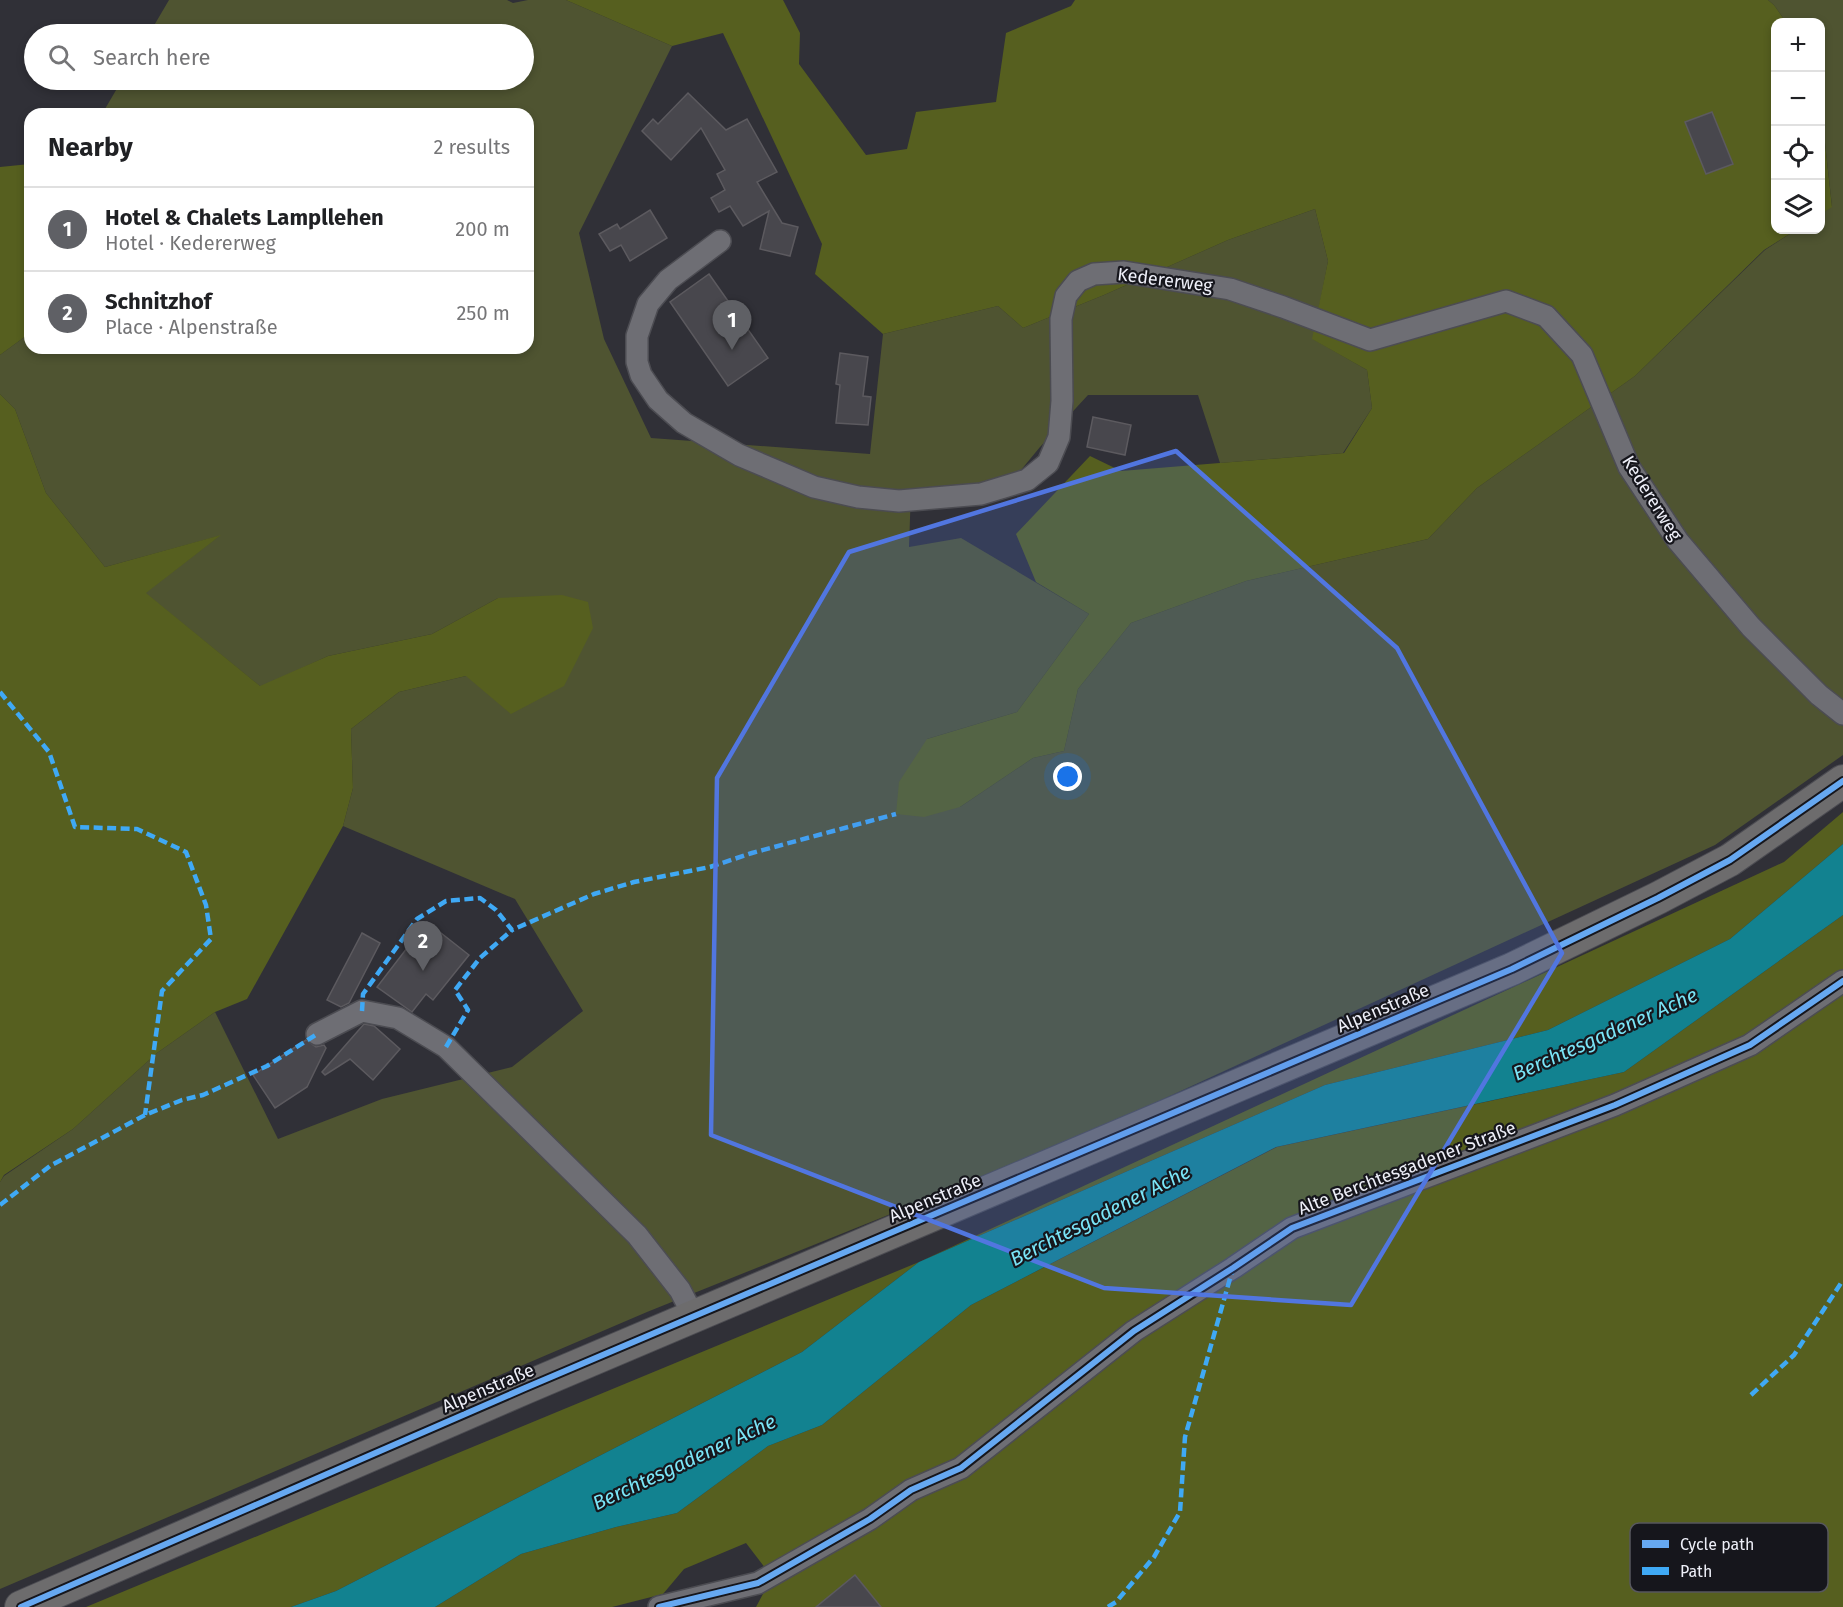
<!DOCTYPE html>
<html lang="en">
<head>
<meta charset="utf-8">
<style>
  :root { --surface:#fff; --page:#f2f2f2; --text:#202124; --muted:#757577; --line:#e0e0e0; --accent:#5f6065 }
  body { margin:0; font-family:"Fira Sans",sans-serif; background:var(--page); color:var(--text) }
  .controls { position:absolute; right:18px; top:18px; display:grid; overflow:hidden; border-radius:12px; box-shadow:0 3px 9px #0003 }
  .controls button { width:54px; height:54px; display:grid; place-items:center; padding:0; border:0; border-bottom:2px solid var(--line); background:var(--surface); color:var(--text); font:30px sans-serif }
  .you { position:absolute; left:1068px; top:777px; width:21px; height:21px; margin:-15px; border:4px solid #fff; border-radius:50%; background:#1a73e8; box-shadow:0 0 0 9px #1a73e833 }
  .badge { display:grid; place-items:center; width:39px; height:39px; border-radius:50%; background:var(--accent); color:#fff; font-size:20px; font-weight:700 }
  .pin { position:absolute; translate:-50% -50px; filter:drop-shadow(0 2px 3px #0008) }
  .pin::after { content:''; position:absolute; top:32px; width:21px; height:18px; background:inherit; clip-path:polygon(0 0,100% 0,50% 100%) }
  .list { margin:0; padding:0; list-style:none }
  h2 { display:flex; justify-content:space-between; align-items:center; height:78px; margin:0; padding:0 24px; font-size:26px }
  h2 small { font-size:20px; font-weight:400; color:var(--muted) }
  .list li { display:grid; grid-template-columns:39px 1fr auto; gap:18px; align-items:center; box-sizing:border-box; height:84px; padding:0 24px; border-top:2px solid var(--line) }
  .list b { display:block; font-size:22px; white-space:nowrap }
  .list p { margin:0; font-size:20px; white-space:nowrap; color:var(--muted) }
  .list em { font-size:20px; font-style:normal; color:var(--muted) }
  .icon { flex:none; width:33px; height:33px; fill:none; stroke:currentColor; stroke-width:2; stroke-linecap:round; stroke-linejoin:round }
  .map { position:relative; flex:none; width:1843px; height:1607px; overflow:hidden }
  .search { position:absolute; background:var(--surface); box-shadow:0 3px 9px #0003; left:24px; top:24px; width:510px; height:66px; display:flex; align-items:center; gap:15px; box-sizing:border-box; padding:0 21px; border-radius:33px; color:var(--muted); font-size:22px }
  .panel { position:absolute; background:var(--surface); box-shadow:0 3px 9px #0003; left:24px; top:108px; width:510px; height:246px; border-radius:18px }
  .map>svg:first-child { display:block }
  .green { fill:#4f5431 }
  .forest { fill:#565f1f }
  .water { fill:#128290 }
  .building { fill:#48474d; stroke:#5c5a5f; stroke-width:1.5 }
  .lines { fill:none; stroke-linecap:round; stroke-linejoin:round }
  .street-casing { stroke:#4c4c52; stroke-width:24 }
  .primary-casing { stroke:#4c4c52; stroke-width:34 }
  .street { stroke:#6e6e74; stroke-width:21 }
  .primary { stroke:#6d6c6d; stroke-width:32 }
  .quiet { stroke:#3fa9f5; stroke-width:4.5; stroke-dasharray:9 4.5; stroke-linecap:butt }
  .cycleway-casing { stroke:#16161c; stroke-width:10 }
  .cycleway { stroke:#66a8f1; stroke-width:6 }
  .marked { fill:#5176e0; fill-opacity:0.2; stroke:#5176e0; stroke-width:4.5; stroke-linejoin:round }
  .labels { text-anchor:middle; stroke-width:4.5; stroke-linejoin:round; paint-order:stroke }
  .street-label { font-size:18px; fill:#eeeff8; stroke:#16161c }
  .water-label { font-size:20px; font-style:italic; fill:#7ae5f7; stroke:#16161c }
  .key { fill:#16161c; stroke:#57575e; stroke-width:1.5 }
  .key-label { font-size:16px; fill:#eeeff8 }
</style>
</head>
<body>
<div class="map">
<svg width="1843" height="1607" viewBox="0 0 1843 1607">
  <rect width="100%" height="100%" fill="#303037"/>
  <polygon class="green" points="169,0 507,0 513,3 528,0 566,0 672,46 579,233 604,339 651,438 870,454 883,334 998,306 1023,328 1104,295 1228,240 1315,209 1328,261 1313,339 1367,370 1372,408 1343,453 1220,463 1198,395 1088,395 1040,447 1006,488 911,490 909,547 961,538 1089,614 1017,712 927,739 960,807 1033,758 1064,751 1078,689 1131,623 1246,581 1428,539 1477,488 1635,376 1765,250 1796,230 1820,230 1821,214 1832,206 1821,107 1820,22 1786,22 1774,5 1768,0 1843,0 1843,755 1715,845 1072,1141 647,1312 0,1589 0,1182 4,1176 73,1129 157,1053 215,1012 278,1139 382,1099 512,1067 583,1011 515,899 343,826 353,788 351,729 399,692 466,676 498,598 432,634 328,656 261,687 145,593 219,536 105,567 46,493 15,409 0,394 0,355 30,333 30,348 528,348 528,114 102,114 122,80 524,80 524,34 149,34"/>
  <g class="forest">
    <polygon points="566,0 783,0 800,33 799,64 866,155 907,149 916,112 996,102 1006,33 1071,6 1075,0 1768,0 1774,5 1786,22 1776,22 1776,230 1796,230 1764,250 1635,376 1477,488 1428,539 1246,581 1131,623 1078,689 1064,751 1033,758 960,807 924,817 896,814 899,782 927,739 1017,712 1089,614 1036,582 1016,534 1090,456 1121,471 1344,453 1372,408 1367,370 1312,339 1328,261 1315,209 1228,240 1104,295 1023,328 998,306 883,334 815,274 822,244 723,33 672,46"/>
    <polygon points="1821,107 1832,207 1821,214 1820,214"/>
    <polygon points="30,164 30,333 0,355 0,167"/>
    <polygon points="0,394 15,409 46,493 105,567 221,535 146,593 260,686 328,656 432,634 498,598 562,595 588,602 593,628 564,686 511,714 466,676 399,692 351,729 353,788 343,826 247,999 215,1012 157,1053 73,1129 4,1175 0,1182"/>
    <polygon points="1843,812 1843,844 1730,939 1548,1030 1325,1085 919,1262 802,1352 336,1591 291,1607 86,1607 919,1262 1784,862"/>
    <polygon points="1843,915 1843,1607 756,1607 772,1577 746,1543 684,1569 663,1594 612,1607 435,1607 521,1554 616,1527 677,1513 768,1446 822,1425 971,1305 1277,1147 1624,1072"/>
  </g>
  <polygon class="water" points="1843,844 1843,915 1624,1072 1276,1147 971,1305 822,1425 768,1446 677,1513 616,1527 521,1554 435,1607 291,1607 336,1591 802,1352 919,1262 1325,1085 1548,1030 1730,939"/>
  <g class="building">
    <polygon points="688,93 726,130 747,119 777,172 757,182 782,223 798,227 790,256 760,249 769,211 743,226 730,206 719,212 711,198 725,190 717,174 725,170 701,128 671,160 642,131 653,119 658,124"/>
    <polygon points="1712,112 1733,164 1706,174 1685,122"/>
    <polygon points="650,210 667,238 630,261 621,245 610,251 599,234 617,224 620,229"/>
    <polygon points="709,274 768,358 728,386 670,302"/>
    <polygon points="840,353 868,357 863,396 871,397 868,425 836,423 840,385 836,384"/>
    <polygon points="1093,417 1131,425 1125,455 1087,447"/>
    <polygon points="427,922 469,955 433,1000 426,994 412,1012 377,987"/>
    <polygon points="362,933 380,943 349,1003 341,1007 327,1000"/>
    <polygon points="364,1024 374,1026 400,1049 373,1080 350,1059 325,1075 322,1072"/>
    <polygon points="306,1040 316,1047 324,1045 326,1048 307,1087 275,1108 253,1075"/>
    <polygon points="855,1575 881,1607 816,1607"/>
  </g>
  <g class="lines">
    <g class="street-casing">
      <g id="street">
        <polyline points="720,241 668,280 648,304 637,336 637,362 641,375 658,400 684,423 739,455 814,487 858,497 899,501 981,494 1027,480 1048,463 1059,437 1062,401 1061,319 1066,296 1078,281 1094,274 1124,272 1230,289 1283,307 1370,340 1506,301 1546,316 1582,355 1629,467 1678,541 1751,627 1819,695 1843,714"/>
        <polyline points="317,1034 362,1011 398,1018 446,1047 637,1235 680,1290 694,1317"/>
        <polyline points="659,1607 758,1583 870,1519 911,1490 961,1468 1134,1331 1233,1268 1292,1228 1615,1105 1750,1045 1843,981"/>
      </g>
    </g>
    <g class="primary-casing">
      <polyline id="primary" points="21,1607 525,1388 1512,969 1658,898 1730,860 1843,781"/>
    </g>
    <use href="#street" class="street"/>
    <use href="#primary" class="primary"/>
    <g class="quiet">
      <polyline points="0,692 49,752 75,827 137,829 186,852 206,905 211,939 162,991 145,1115"/>
      <polyline points="362,1011 363,994 417,919 446,901 480,898 496,910 512,930 594,894 634,882 710,867 752,853 896,814"/>
      <polyline points="446,1047 468,1010 455,990 480,958 512,930"/>
      <polyline points="0,1205 50,1166 145,1115 182,1100 203,1095 267,1066 317,1034"/>
      <polyline points="1751,1395 1794,1355 1843,1280"/>
      <polyline points="1108,1607 1116,1602 1154,1557 1180,1512 1185,1437 1233,1268"/>
    </g>
    <g class="cycleway-casing">
      <g id="cycleway">
        <polyline points="21,1607 525,1388 1512,969 1658,898 1730,860 1843,781"/>
        <polyline points="659,1607 758,1583 870,1519 911,1490 961,1468 1134,1331 1233,1268 1292,1228 1615,1105 1750,1045 1843,981"/>
      </g>
    </g>
    <use href="#cycleway" class="cycleway"/>
  </g>
  <path class="marked" d="M1176,451L1397,648L1562,953L1351,1305L1104,1288L711,1135L717,778L849,552Z"/>
  <g class="labels">
    <g class="street-label">
      <text transform="translate(1165 280) rotate(7)" y="6">Kedererweg</text>
      <text transform="translate(1652 498) rotate(58)" y="6">Kedererweg</text>
      <text transform="translate(1383 1008) rotate(-23)" y="6">Alpenstraße</text>
      <text transform="translate(1407 1168) rotate(-21)" y="6">Alte Berchtesgadener Straße</text>
      <text transform="translate(935 1198) rotate(-23)" y="6">Alpenstraße</text>
      <text transform="translate(488 1388) rotate(-23)" y="6">Alpenstraße</text>
    </g>
    <g class="water-label">
      <text transform="translate(1605 1034) rotate(-24)" y="7">Berchtesgadener Ache</text>
      <text transform="translate(1100 1215) rotate(-27)" y="7">Berchtesgadener Ache</text>
      <text transform="translate(684 1462) rotate(-25)" y="7">Berchtesgadener Ache</text>
    </g>
  </g>
  <rect x="1630" y="1523" width="198" height="69" rx="9" class="key"/>
  <rect x="1642" y="1540" width="27" height="8" fill="#66a8f1"/>
  <rect x="1642" y="1567" width="27" height="8" fill="#3fa9f5"/>
  <g class="key-label">
    <text x="1680" y="1550">Cycle path</text>
    <text x="1680" y="1577">Path</text>
  </g>
</svg>
<div class="controls">
<button>+</button>
<button>−</button>
<button><svg class="icon" aria-label="locate" viewBox="0 0 24 24"><circle cx="12" cy="12" r="6"/><path d="M12 2v4M12 18v4M2 12h4M18 12h4"/></svg></button>
<button><svg class="icon" aria-label="layers" viewBox="0 0 24 24"><path d="M12 4l9 5-9 5-9-5zM3 14l9 5 9-5"/></svg></button>
</div>
<div class="you"></div>
<div class="pin badge" style="left:732px;top:350px">1</div>
<div class="pin badge" style="left:423px;top:971px">2</div>
<div class="search"><svg class="icon" aria-label="search" viewBox="0 0 24 24"><circle cx="10" cy="10" r="6"/><path d="M15 15l6 6"/></svg>Search here</div>
<section class="panel">
<h2>Nearby<small>2 results</small></h2>
<ul class="list">
<li><span class="badge">1</span><div><b>Hotel &amp; Chalets Lampllehen</b><p>Hotel · Kedererweg</p></div><em>200 m</em></li>
<li><span class="badge">2</span><div><b>Schnitzhof</b><p>Place · Alpenstraße</p></div><em>250 m</em></li>
</ul>
</section>
</div>
</body>
</html>
